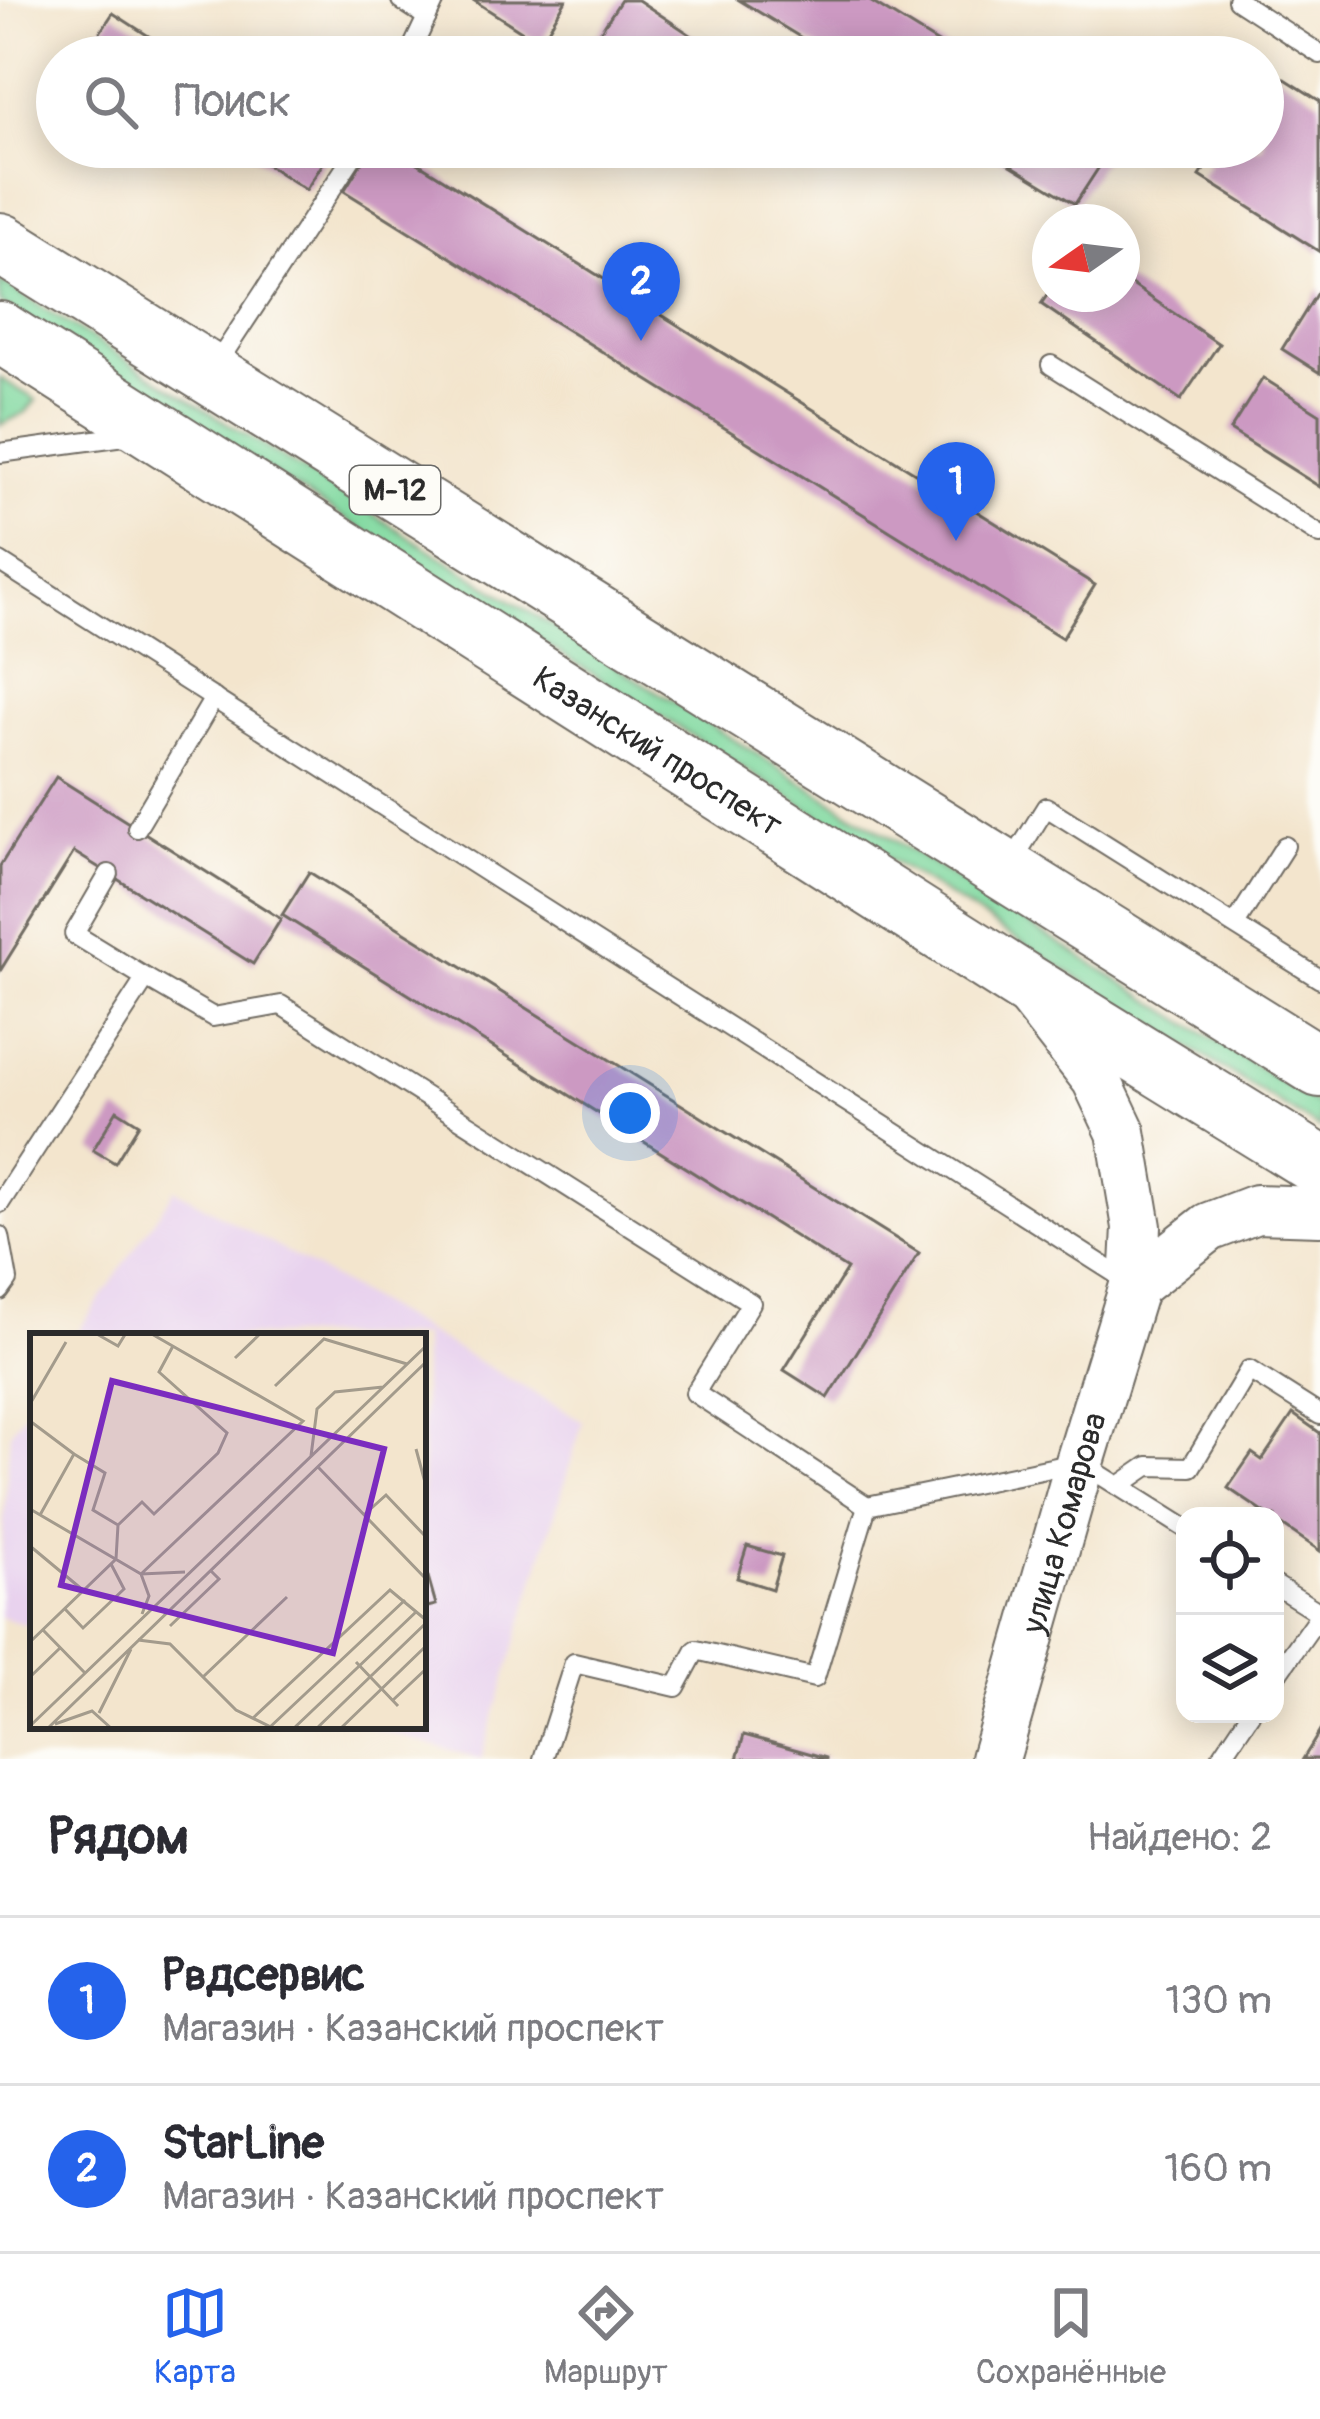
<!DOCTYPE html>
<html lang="ru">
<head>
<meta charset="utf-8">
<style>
  :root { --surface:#fff; --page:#f7f7f7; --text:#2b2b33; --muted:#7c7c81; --line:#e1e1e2; --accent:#2563eb }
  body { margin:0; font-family:Pangolin,sans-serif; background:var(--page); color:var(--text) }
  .controls { position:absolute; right:36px; bottom:36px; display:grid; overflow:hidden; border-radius:24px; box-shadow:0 6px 30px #0003 }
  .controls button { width:108px; height:108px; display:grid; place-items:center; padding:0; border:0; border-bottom:3px solid var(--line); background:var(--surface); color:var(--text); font:60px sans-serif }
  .compass { position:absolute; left:1032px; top:204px; width:108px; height:108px; border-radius:50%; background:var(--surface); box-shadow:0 6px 30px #0003; rotate:256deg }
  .you { position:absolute; left:630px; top:1113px; width:42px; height:42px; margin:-30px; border:9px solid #fff; border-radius:50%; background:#1a73e8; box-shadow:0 0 0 18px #1a73e833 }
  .badge { display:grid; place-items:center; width:78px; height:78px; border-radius:50%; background:var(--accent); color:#fff; font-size:39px; font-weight:700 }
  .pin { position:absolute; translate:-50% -99px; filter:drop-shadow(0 3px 6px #0008) }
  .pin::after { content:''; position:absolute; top:63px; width:42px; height:36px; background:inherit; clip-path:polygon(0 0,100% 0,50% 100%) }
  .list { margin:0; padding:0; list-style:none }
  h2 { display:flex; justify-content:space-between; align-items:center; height:156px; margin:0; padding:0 48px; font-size:51px }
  h2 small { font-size:39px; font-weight:400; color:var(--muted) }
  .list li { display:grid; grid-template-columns:78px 1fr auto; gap:36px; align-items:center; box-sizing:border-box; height:168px; padding:0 48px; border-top:3px solid var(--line) }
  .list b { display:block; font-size:45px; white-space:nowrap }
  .list p { margin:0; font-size:39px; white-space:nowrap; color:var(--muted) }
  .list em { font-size:39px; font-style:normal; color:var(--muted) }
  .icon { flex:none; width:66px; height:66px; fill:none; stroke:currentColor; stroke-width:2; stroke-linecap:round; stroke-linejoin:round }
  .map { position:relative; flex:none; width:1320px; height:1759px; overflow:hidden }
  .search { position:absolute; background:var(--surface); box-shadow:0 6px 30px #0003; left:36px; right:36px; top:36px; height:132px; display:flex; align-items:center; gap:30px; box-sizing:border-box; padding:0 42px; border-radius:66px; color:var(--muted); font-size:45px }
  .sheet { height:492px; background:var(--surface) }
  nav { display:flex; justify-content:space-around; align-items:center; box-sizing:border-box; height:168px; border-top:3px solid var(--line); background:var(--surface); font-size:33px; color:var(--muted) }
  nav a { display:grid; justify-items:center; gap:6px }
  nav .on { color:var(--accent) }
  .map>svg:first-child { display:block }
  .built { fill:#e8d2ee }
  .green { fill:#7ed89e; stroke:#548264; stroke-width:3 }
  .building { fill:#cc99c2 }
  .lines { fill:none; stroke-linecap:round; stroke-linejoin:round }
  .service-casing { stroke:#716c64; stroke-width:22 }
  .tertiary-casing { stroke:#716c64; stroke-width:52 }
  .primary-casing { stroke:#716c64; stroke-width:64 }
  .service { stroke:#fff; stroke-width:18 }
  .tertiary { stroke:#fff; stroke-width:48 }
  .primary { stroke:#fff; stroke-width:60 }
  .labels { text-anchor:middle; stroke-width:9; stroke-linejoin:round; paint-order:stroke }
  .shield { fill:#fdfcf7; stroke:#6a6a68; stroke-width:3 }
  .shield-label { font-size:30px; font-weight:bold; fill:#2b2b2b }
  .street-label { font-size:33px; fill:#2b2b2b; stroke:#fdfcf7 }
  .inset-road { fill:none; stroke:#a39b8c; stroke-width:3 }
  .view { fill:#7b2cbf; fill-opacity:0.15; stroke:#7b2cbf; stroke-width:6 }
  .inset-edge { fill:none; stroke:#2b2b2b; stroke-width:6 }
</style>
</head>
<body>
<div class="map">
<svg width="1320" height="1759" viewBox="0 0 1320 1759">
  <rect width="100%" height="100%" fill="#fdfcf7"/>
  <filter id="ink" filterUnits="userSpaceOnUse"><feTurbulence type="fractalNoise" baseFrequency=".00833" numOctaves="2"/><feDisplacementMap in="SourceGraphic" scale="24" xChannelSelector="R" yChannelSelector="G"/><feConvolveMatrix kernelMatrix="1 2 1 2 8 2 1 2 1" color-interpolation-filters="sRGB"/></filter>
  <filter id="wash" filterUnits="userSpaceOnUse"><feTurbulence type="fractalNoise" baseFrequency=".004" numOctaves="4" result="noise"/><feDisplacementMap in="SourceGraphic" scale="48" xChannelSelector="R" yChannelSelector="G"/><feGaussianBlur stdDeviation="2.7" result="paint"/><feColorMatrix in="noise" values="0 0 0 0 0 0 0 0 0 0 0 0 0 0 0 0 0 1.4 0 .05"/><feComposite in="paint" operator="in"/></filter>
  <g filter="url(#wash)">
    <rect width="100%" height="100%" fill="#f3e5cd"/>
    <g class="built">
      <polygon points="175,1189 583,1421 481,1759 365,1726 423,1726 423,1336 75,1336"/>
      <polygon points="33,1398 33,1627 0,1617 0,1574 10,1433"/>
    </g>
    <g class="green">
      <polygon points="0,281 1320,1106 1320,1129 0,303"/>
      <polygon points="0,378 36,400 26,412 0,425"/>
    </g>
    <g id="blocks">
      <g class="building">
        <polygon points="473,0 566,0 540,43"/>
        <polygon points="621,0 638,0 724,57 605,57 590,47"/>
        <polygon points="739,0 868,0 961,57 833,57"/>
        <polygon points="113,13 181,57 101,57 89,49"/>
        <polygon points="1268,68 1320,101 1320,252 1200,176 1219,147 1263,147 1263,77"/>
        <polygon points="240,147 321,147 330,152 306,190"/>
        <polygon points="371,147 392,147 1095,585 1062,638 344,191"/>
        <polygon points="981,147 1112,147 1075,204"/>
        <polygon points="1122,278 1219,344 1181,400 1041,304 1048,294 1122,294"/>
        <polygon points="1320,288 1320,373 1282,349"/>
        <polygon points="1263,378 1320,414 1320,487 1230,430"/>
        <polygon points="56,777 281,919 253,964 74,852 0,971 0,866"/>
        <polygon points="309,872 919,1253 828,1398 784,1370 847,1269 282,915"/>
        <polygon points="117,1110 139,1124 115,1163 93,1150"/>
        <polygon points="1293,1414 1320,1433 1320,1551 1275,1520 1275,1516 1269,1516 1228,1488 1252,1453 1262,1460"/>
        <polygon points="747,1546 782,1556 772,1589 737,1578"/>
        <polygon points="423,1559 436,1605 423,1608"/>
        <polygon points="1320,1731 1320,1759 1303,1759 1311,1746"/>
        <polygon points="744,1735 826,1758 826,1759 737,1759"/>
      </g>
    </g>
  </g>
  <g filter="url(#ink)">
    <use href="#blocks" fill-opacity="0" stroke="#716c64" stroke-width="3"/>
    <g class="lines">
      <g class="service-casing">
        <g id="service">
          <polyline points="401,0 427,17"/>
          <polyline points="1237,0 1320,54"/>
          <polyline points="408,57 435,0"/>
          <polyline points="216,365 359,147"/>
          <polyline points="1051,365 1320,535"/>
          <polyline points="0,453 132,435"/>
          <polyline points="0,562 1129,1282"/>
          <polyline points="137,828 214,698"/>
          <polyline points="1010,865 1046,807 1320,979"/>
          <polyline points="109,874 74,934 146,978"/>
          <polyline points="1236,923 1285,846"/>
          <polyline points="0,1203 146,978 213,1017 281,1005 751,1303 695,1393 867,1506"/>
          <polyline points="0,1236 8,1280 0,1291"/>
          <polyline points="1119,1486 1148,1466 1191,1467 1249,1370 1320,1415"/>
          <polyline points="1275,1585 1320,1613"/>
          <polyline points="1275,1678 1320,1614"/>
          <polyline points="543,1759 574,1663 676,1687 696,1650 815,1678 867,1506 1080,1462 1185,1528"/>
          <polyline points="1220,1759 1250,1714"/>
        </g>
      </g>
      <g class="tertiary-casing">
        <g id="tertiary">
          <polyline points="1134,1286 1209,1227 1256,1209 1320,1211"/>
          <path id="s1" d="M995,1759L1080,1462L1134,1286L1137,1227L1121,1132L1096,1079L1032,997"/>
        </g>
      </g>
      <g class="primary-casing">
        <g id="primary">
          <polyline points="0,243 1320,1067"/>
          <path id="s2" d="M0,332L1019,980L1320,1166"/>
        </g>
      </g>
      <use href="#service" class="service"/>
      <use href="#tertiary" class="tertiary"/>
      <use href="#primary" class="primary"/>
    </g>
  </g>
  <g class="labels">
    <rect class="shield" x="350" y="466" width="90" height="48" rx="9"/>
    <g class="shield-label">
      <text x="395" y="500">М-12</text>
    </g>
    <g class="street-label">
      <text dy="12" stroke="none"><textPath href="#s2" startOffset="780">Казанский проспект</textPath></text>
      <text dy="12" stroke="none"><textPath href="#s1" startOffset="246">улица Комарова</textPath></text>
    </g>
  </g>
  <g transform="translate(30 1333)">
    <rect width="396" height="396" fill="#f3e5cd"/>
    <path class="inset-road" d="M65,0L88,13L96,0M205,25L231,0M245,53L294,6L377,31M0,71L36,9M0,88L44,121L10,182M386,116L396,153M281,123L287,76L305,59L353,54M288,134L396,246M0,176L111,241L155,239M335,181L356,162L396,204M88,192L112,169L124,181L188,120L197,100L129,39L143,13M0,213L54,258M111,241L273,88L120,0M111,241L119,263L112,281M35,276L53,295L94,256L81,231M140,293L189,246L181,238M13,297L55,340M108,307L140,311L206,377L245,396M0,309L86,226L88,192L63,177L75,140L44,121M326,329L368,373M174,343L257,264M0,344L30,315M363,367L396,336M69,380L101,316M223,385L360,257L396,287M25,391L62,378L82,396M0,393L396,13M240,394L375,267M17,396L396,29M263,396L387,278M286,396L396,290M310,396L396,313"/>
    <path class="view" d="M82,48L354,116L303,320L31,252Z"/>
    <rect width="396" height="396" class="inset-edge"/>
  </g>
</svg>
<div class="controls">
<button><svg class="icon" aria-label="locate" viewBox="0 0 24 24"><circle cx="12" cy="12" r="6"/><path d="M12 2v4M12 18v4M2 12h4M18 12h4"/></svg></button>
<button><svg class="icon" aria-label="layers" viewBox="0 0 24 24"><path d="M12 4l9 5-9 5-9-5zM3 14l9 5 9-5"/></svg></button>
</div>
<svg class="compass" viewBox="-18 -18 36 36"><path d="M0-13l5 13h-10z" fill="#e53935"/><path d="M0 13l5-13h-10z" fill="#7c7c81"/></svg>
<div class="you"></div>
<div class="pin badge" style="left:956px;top:541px">1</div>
<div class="pin badge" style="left:641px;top:341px">2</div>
<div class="search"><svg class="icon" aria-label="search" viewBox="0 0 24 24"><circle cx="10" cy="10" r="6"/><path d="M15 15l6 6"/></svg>Поиск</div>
</div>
<section class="sheet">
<h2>Рядом<small>Найдено: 2</small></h2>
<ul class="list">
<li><span class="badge">1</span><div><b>Рвдсервис</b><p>Магазин · Казанский проспект</p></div><em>130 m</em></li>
<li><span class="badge">2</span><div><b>StarLine</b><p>Магазин · Казанский проспект</p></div><em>160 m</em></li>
</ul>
</section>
<nav>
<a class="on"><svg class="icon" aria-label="map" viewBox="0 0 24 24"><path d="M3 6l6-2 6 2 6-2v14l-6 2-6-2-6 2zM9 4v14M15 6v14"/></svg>Карта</a>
<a><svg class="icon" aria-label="directions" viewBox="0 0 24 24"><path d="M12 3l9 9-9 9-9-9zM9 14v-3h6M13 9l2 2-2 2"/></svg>Маршрут</a>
<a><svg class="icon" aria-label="saved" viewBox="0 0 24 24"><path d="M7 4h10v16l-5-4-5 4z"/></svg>Сохранённые</a>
</nav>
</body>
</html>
